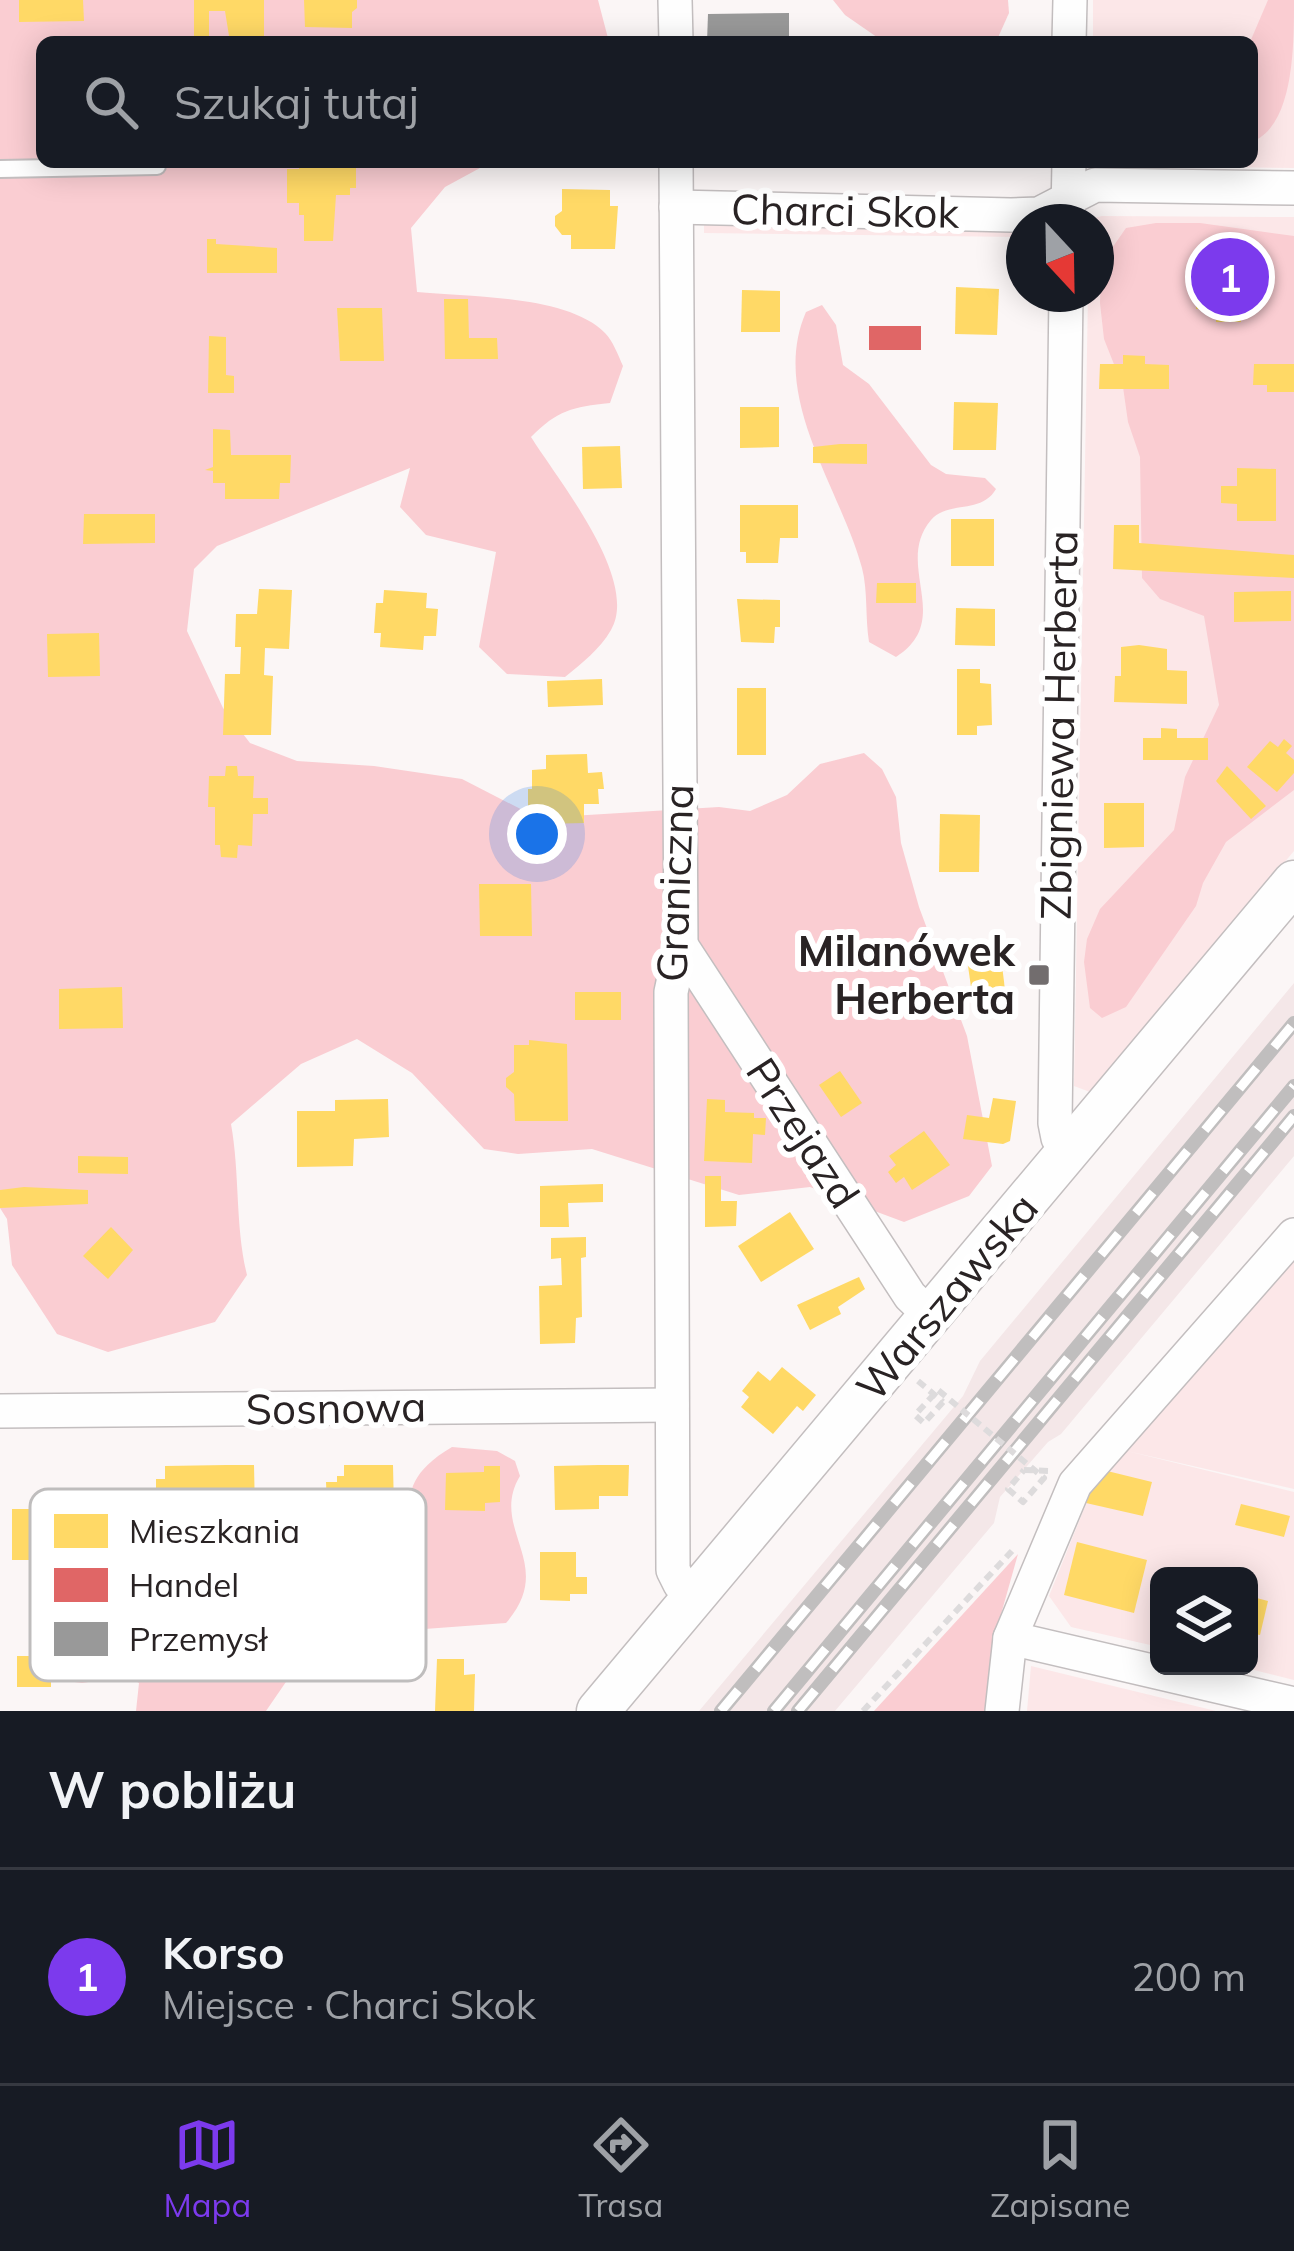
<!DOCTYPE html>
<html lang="pl">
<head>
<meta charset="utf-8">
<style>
  :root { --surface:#171b24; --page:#242831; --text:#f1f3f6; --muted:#9ea1a6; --line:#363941; --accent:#7c3aed }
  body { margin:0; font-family:Mulish,sans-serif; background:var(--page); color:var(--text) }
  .controls { position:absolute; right:36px; bottom:36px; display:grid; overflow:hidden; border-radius:18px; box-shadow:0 6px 30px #0003 }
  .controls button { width:108px; height:108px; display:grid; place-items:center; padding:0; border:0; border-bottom:3px solid var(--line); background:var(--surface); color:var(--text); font:60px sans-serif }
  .compass { position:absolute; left:1006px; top:204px; width:108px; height:108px; border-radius:50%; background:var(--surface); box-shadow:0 6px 30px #0003; rotate:158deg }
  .you { position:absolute; left:537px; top:834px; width:42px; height:42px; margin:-30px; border:9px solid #fff; border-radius:50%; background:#1a73e8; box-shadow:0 0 0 18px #1a73e833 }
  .badge { display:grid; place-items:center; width:78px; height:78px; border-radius:50%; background:var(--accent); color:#fff; font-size:39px; font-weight:700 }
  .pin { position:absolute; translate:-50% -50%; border:6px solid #fff; box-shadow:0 3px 12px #0006 }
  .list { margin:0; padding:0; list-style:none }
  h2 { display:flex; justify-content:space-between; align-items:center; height:156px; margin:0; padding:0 48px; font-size:51px }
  h2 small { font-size:39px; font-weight:400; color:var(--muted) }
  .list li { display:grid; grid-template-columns:78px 1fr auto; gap:36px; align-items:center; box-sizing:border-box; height:216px; padding:0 48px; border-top:3px solid var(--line) }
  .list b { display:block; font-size:45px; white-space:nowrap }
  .list p { margin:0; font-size:39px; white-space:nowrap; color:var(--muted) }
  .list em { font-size:39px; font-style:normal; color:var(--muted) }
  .icon { flex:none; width:66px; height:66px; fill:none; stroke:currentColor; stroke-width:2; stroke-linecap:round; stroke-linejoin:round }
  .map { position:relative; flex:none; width:1294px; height:1711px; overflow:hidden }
  .search { position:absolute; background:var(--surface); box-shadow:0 6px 30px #0003; left:36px; right:36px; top:36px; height:132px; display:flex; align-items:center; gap:30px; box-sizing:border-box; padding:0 42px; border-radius:18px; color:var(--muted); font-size:45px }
  .sheet { height:372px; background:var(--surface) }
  nav { display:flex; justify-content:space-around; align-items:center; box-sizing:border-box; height:168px; border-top:3px solid var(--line); background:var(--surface); font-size:33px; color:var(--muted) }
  nav a { display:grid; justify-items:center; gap:6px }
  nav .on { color:var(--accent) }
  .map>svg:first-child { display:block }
  .built { fill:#f4e7e8 }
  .green { fill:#fce7e8 }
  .forest { fill:#facdd2 }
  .homes { fill:#ffd966 }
  .shops { fill:#e06666 }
  .industry { fill:#999 }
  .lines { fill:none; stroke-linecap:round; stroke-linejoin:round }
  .service-casing { stroke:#c3bebf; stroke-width:20 }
  .minor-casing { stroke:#c3bebf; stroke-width:36 }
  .tertiary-casing { stroke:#c3bebf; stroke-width:45 }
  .path { stroke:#dddbdc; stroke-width:6; stroke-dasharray:9 6; stroke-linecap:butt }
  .service { stroke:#fefefe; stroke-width:16 }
  .minor { stroke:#fefefe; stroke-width:33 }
  .tertiary { stroke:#fefefe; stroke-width:42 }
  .rail-casing { stroke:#c0bebe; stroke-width:14 }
  .rail { stroke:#fff; stroke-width:9; stroke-dasharray:27; stroke-linecap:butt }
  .path-bridge { stroke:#dddbdc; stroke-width:6; stroke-dasharray:9 6; stroke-linecap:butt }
  .poi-dot { fill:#726d6e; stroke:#fff; stroke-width:4.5 }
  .labels { text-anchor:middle; stroke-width:12; stroke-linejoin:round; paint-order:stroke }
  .street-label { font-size:42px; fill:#292324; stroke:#fff }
  .poi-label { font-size:42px; font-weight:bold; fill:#292324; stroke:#fff; text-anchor:end }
  .key { fill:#fff; stroke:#bfbdbd; stroke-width:3 }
  .key-label { font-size:33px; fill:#292324 }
</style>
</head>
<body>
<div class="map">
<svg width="1294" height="1711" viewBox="0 0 1294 1711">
  <rect width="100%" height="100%" fill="#fbf6f6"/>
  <polygon class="built" points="1294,983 1294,1156 1061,1434 1048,1442 1000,1497 994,1523 835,1711 699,1711 963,1396 980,1361"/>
  <g class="green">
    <polygon points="1093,0 1294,0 1294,168 1091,165 1252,162 1252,42 1093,42"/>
    <polygon points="1102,216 1294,217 1294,851 1090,1092 1074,1086 1088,294 1096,294 1096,222 1089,222 1089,219"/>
    <polygon points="1024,222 1024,237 704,233 704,223"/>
    <polygon points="1294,1239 1294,1489 1127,1451 1294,1492 1294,1680 1238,1666 1249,1666 1249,1576 1159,1576 1159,1647 1071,1627 1049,1596 1086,1504 1095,1468"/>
    <polygon points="1031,1666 1216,1711 1027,1711"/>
  </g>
  <g class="forest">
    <path d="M0,0H598L609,42H42V162H491L445,187L411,228L417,292C468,297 568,295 605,333C613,341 618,355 623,366L610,403C572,407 558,410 531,437C558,480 640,580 611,630C600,649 582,663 565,677L507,674L479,647L496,552L426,535L400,507L410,468L217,546L194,569L187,631L223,708L250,743L297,761L374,766L462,779L538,818L719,807L750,811L787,795L820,764L864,753L882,769L896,797L901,843L919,907L967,1036L992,1166L969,1196L904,1222L810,1187L739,1195L592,1149L518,1154L484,1149L412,1073L357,1039L301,1064L231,1124C240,1174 235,1226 247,1275L215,1322L108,1352L57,1334L12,1265L7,1219L0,1208Z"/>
    <polygon points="833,0 1008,0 1009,13 996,42 884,42 845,15"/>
    <path d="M1268,0H1294C1294,46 1294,125 1252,142L1250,42Z"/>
    <polygon points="1156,223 1200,223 1294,236 1294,790 1226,842 1203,883 1196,906 1126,1007 1102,1018 1090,1008 1084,962 1087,939 1100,909 1174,830 1185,777 1219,705 1204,616 1160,599 1142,578 1140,457 1128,422 1123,387 1104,339 1100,303 1101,264 1126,228"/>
    <path d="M822,305L836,325L843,365L869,384L931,465L946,474L985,478L996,489C981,515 948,500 931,520C893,565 955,619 896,657L869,642C865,618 868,591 862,568C840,487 769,397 806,312Z"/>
    <path d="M452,1447L497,1451L515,1461L520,1476C488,1529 558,1564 506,1623L411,1630L358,1627L301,1660L266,1711H136L139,1683L127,1676L82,1683L67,1681L59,1647C86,1641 107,1647 132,1644C163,1640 190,1626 220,1619C239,1614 264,1613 284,1613C293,1613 303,1617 312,1615C343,1610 374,1585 395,1562C430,1523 379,1490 452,1447Z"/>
    <polygon points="1018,1554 996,1632 987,1711 874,1711"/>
  </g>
  <g class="homes">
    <polygon points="19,0 83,0 84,21 19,22"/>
    <polygon points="194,0 264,0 264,42 230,42 225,11 209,11 209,41 194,41"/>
    <polygon points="304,0 357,0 357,8 352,12 352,28 305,27"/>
    <polygon points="299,162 356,164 356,188 350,188 350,195 336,195 333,241 304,241 304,215 299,215 299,203 287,203 287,169 299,169"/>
    <polygon points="562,189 610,190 610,206 618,206 615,249 571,249 571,235 562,235 555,226 555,216 562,211"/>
    <polygon points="207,239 216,239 216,244 277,248 277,273 207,273"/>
    <polygon points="1219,253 1239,253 1239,265 1262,265 1262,309 1241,309 1241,322 1216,322 1217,309 1196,309 1197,265 1220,265"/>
    <polygon points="956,287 999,289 997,335 955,334"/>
    <polygon points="742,290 780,291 780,332 741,332"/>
    <polygon points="444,299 468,299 469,338 497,338 498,359 445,359"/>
    <polygon points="337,308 382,308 384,361 340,361"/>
    <polygon points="209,336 226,337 226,375 234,376 234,393 208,393"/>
    <polygon points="1123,355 1145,356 1145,364 1169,365 1169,389 1099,389 1100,364 1123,364"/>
    <polygon points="1254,364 1294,364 1294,392 1267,392 1267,385 1253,385"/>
    <polygon points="954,402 998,403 996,450 953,450"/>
    <polygon points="740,407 779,407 779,447 740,448"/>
    <polygon points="213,429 230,430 231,455 291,455 290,483 280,483 279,499 225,499 225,483 213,483 213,471 205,470 213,467"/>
    <polygon points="840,444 867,444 867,464 813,463 813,447"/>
    <polygon points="620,446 622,488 583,489 582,447"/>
    <polygon points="1237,468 1276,469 1276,521 1237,521 1237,504 1221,503 1221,486 1237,486"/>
    <polygon points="740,505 798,505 798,538 780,538 778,563 746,563 746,552 740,552"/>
    <polygon points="84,514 155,514 155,543 83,544"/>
    <rect x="951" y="519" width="43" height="47"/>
    <polygon points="1114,525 1139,525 1139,543 1294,555 1294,578 1113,569"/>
    <polygon points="877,583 916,583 916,603 876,603"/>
    <polygon points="259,589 292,590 289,649 265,648 264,675 273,676 271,735 223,735 225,674 240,674 241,647 235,647 236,614 257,614"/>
    <polygon points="384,590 427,593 426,608 438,609 436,636 424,636 423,650 380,647 381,633 374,633 376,603 383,603"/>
    <polygon points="1291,591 1291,621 1234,622 1234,592"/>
    <polygon points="737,599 780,600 780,627 775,627 774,643 741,642"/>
    <polygon points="956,608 995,609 995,646 955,645"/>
    <polygon points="99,633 100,676 48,677 47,634"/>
    <polygon points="1139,645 1167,649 1167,670 1187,671 1187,704 1114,702 1115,676 1121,676 1121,647"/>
    <polygon points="957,669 980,669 980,683 991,684 992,725 977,726 977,735 957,735"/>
    <polygon points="602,679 603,705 548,707 547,681"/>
    <rect x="737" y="688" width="29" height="67"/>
    <polygon points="1161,728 1177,729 1177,738 1208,738 1208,760 1143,760 1143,738 1161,738"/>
    <polygon points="1284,739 1292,746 1286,753 1294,760 1294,773 1277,792 1247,767 1270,741 1278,747"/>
    <polygon points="587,754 588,773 602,772 604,789 598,789 599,804 584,804 584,823 542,824 541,820 528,820 528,789 532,789 532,770 546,769 546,755"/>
    <polygon points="226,766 237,766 238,776 254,776 253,798 268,798 268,814 253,814 252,846 238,845 237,858 221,857 220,845 215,845 215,807 208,807 209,776 225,776"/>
    <polygon points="1227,766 1266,806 1251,819 1216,781"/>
    <polygon points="1104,803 1144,803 1144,847 1104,848"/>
    <polygon points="940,814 980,815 979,872 939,872"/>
    <polygon points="479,884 531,884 532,936 480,936"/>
    <polygon points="999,940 1005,990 972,994 965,945"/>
    <polygon points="122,987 123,1028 59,1029 59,989"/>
    <rect x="575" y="992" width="46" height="28"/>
    <polygon points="529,1040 567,1044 568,1121 515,1121 514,1094 506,1087 506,1078 514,1072 514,1045 529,1045"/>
    <polygon points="840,1071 862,1103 841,1117 819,1085"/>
    <polygon points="993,1098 1016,1101 1010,1141 1003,1144 963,1139 967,1115 989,1118"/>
    <polygon points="388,1099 389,1137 354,1139 353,1166 297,1167 297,1111 335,1111 335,1100"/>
    <polygon points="707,1099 725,1100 725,1112 754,1113 754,1118 766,1118 765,1135 753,1134 752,1163 704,1161"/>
    <polygon points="924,1131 950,1165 912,1190 904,1177 896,1183 888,1172 896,1165 889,1156"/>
    <polygon points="78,1156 128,1157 128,1174 78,1173"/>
    <polygon points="705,1176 721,1176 721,1201 737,1201 736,1226 705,1227"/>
    <polygon points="603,1184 603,1202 568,1203 569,1227 540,1227 540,1186"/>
    <polygon points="24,1187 88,1190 88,1204 0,1208 0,1190"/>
    <polygon points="790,1212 814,1249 761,1282 738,1246"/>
    <polygon points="111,1227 133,1250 108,1279 83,1256"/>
    <polygon points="586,1237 586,1257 581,1258 582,1317 576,1318 575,1343 540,1344 539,1286 562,1285 561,1258 551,1259 551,1238"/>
    <polygon points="859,1277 865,1289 838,1307 841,1314 810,1330 797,1305"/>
    <polygon points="782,1367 816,1395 803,1411 797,1406 773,1434 741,1407 749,1397 742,1391 758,1371 770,1381"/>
    <polygon points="226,1465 254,1465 255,1512 166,1509 165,1493 156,1493 156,1479 165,1479 165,1466"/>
    <polygon points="344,1465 393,1465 394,1509 377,1509 377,1519 363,1519 364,1527 357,1527 357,1505 327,1504 326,1482 337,1482 337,1476 344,1476"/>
    <polygon points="598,1465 629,1465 628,1496 599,1496 599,1509 555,1510 554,1466"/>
    <polygon points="484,1466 500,1466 500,1502 485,1503 485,1511 445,1510 446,1473 484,1472"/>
    <polygon points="1095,1468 1152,1482 1143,1516 1086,1503"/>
    <polygon points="40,1501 76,1501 76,1548 43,1549 43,1560 12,1560 12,1509 40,1509"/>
    <polygon points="1241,1504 1290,1516 1284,1537 1235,1525"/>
    <polygon points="1077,1542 1147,1560 1134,1613 1064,1595"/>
    <polygon points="540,1552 576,1552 576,1577 587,1577 587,1594 570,1594 570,1601 540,1600"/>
    <polygon points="1249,1596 1268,1601 1260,1635 1249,1633"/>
    <rect x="17" y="1656" width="34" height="31"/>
    <polygon points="437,1659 464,1659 464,1675 475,1674 474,1711 435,1711"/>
  </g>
  <rect class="shops" x="869" y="326" width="52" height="24"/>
  <polygon class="industry" points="789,13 789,42 707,42 708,14"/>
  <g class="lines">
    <g class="service-casing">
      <polyline id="service" points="0,169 157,166"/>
    </g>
    <g class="minor-casing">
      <g id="minor">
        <polyline points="675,0 676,42"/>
        <polyline points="1069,42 1070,0"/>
        <polyline points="676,162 681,945 671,992 673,1570 680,1584 694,1597"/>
        <polyline points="676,207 1011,215 1039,214 1095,185 1294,188"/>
        <polyline points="1068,214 1069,162"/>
        <polyline points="1066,294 1055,1123 1058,1138 1072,1150"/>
        <polyline points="681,945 910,1296 931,1316"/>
        <polyline points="0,1411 672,1405"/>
        <polyline points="1010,1638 1294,1704"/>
        <polyline points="1002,1711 1010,1638 1075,1484 1294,1235"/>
      </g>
    </g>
    <g class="tertiary-casing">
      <polyline id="tertiary" points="598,1711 1294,882"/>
    </g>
    <g class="path">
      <polyline points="918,1381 943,1402"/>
      <polyline points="1024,1470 1051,1471"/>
      <polyline points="863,1711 1012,1551"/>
    </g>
    <use href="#service" class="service"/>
    <use href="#minor" class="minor"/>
    <use href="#tertiary" class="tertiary"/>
    <g class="rail-casing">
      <g id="rail">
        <polyline points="721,1711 1294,1023"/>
        <polyline points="774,1711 1294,1086"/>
        <polyline points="798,1711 1294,1116"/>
      </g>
    </g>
    <use href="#rail" class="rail"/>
    <polyline class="path-bridge" points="943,1402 924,1423 915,1415 938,1390 1044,1478 1023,1502 1008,1489 1024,1470"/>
  </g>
  <rect class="poi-dot" x="1027" y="963" width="24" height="24" rx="6"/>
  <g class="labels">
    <g class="street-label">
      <text transform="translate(845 211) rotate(1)" y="15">Charci Skok</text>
      <text transform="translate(1059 725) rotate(-89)" y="15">Zbigniewa Herberta</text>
      <text transform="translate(675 883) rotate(-88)" y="15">Graniczna</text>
      <text transform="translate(803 1133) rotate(57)" y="15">Przejazd</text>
      <text transform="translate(947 1297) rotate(-50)" y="15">Warszawska</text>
      <text transform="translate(336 1408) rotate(-1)" y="15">Sosnowa</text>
    </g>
    <g class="poi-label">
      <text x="1015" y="966">Milanówek<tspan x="1015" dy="48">Herberta</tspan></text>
    </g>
  </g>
  <rect x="30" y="1489" width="396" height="192" rx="18" class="key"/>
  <rect x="54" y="1514" width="54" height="34" fill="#ffd966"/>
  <rect x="54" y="1568" width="54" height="34" fill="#e06666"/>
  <rect x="54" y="1622" width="54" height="34" fill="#999"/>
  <g class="key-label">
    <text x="129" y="1543">Mieszkania</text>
    <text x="129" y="1597">Handel</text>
    <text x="129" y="1651">Przemysł</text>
  </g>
</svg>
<div class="controls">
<button><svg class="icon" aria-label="layers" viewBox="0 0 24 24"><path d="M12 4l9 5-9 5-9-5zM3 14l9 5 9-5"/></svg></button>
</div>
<svg class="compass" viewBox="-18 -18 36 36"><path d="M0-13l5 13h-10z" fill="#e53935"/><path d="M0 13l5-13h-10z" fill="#9ea1a6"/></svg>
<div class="you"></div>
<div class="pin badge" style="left:1230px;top:277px">1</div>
<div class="search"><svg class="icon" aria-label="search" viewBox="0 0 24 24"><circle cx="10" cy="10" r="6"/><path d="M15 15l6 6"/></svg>Szukaj tutaj</div>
</div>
<section class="sheet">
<h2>W pobliżu<small></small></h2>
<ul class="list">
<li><span class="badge">1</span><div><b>Korso</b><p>Miejsce · Charci Skok</p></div><em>200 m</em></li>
</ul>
</section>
<nav>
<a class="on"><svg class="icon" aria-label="map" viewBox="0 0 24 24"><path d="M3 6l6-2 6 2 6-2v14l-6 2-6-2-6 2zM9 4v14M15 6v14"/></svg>Mapa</a>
<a><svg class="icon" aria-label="directions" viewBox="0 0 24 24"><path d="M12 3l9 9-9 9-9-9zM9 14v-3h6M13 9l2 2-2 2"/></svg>Trasa</a>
<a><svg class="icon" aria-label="saved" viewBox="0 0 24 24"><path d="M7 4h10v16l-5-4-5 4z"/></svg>Zapisane</a>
</nav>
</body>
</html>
